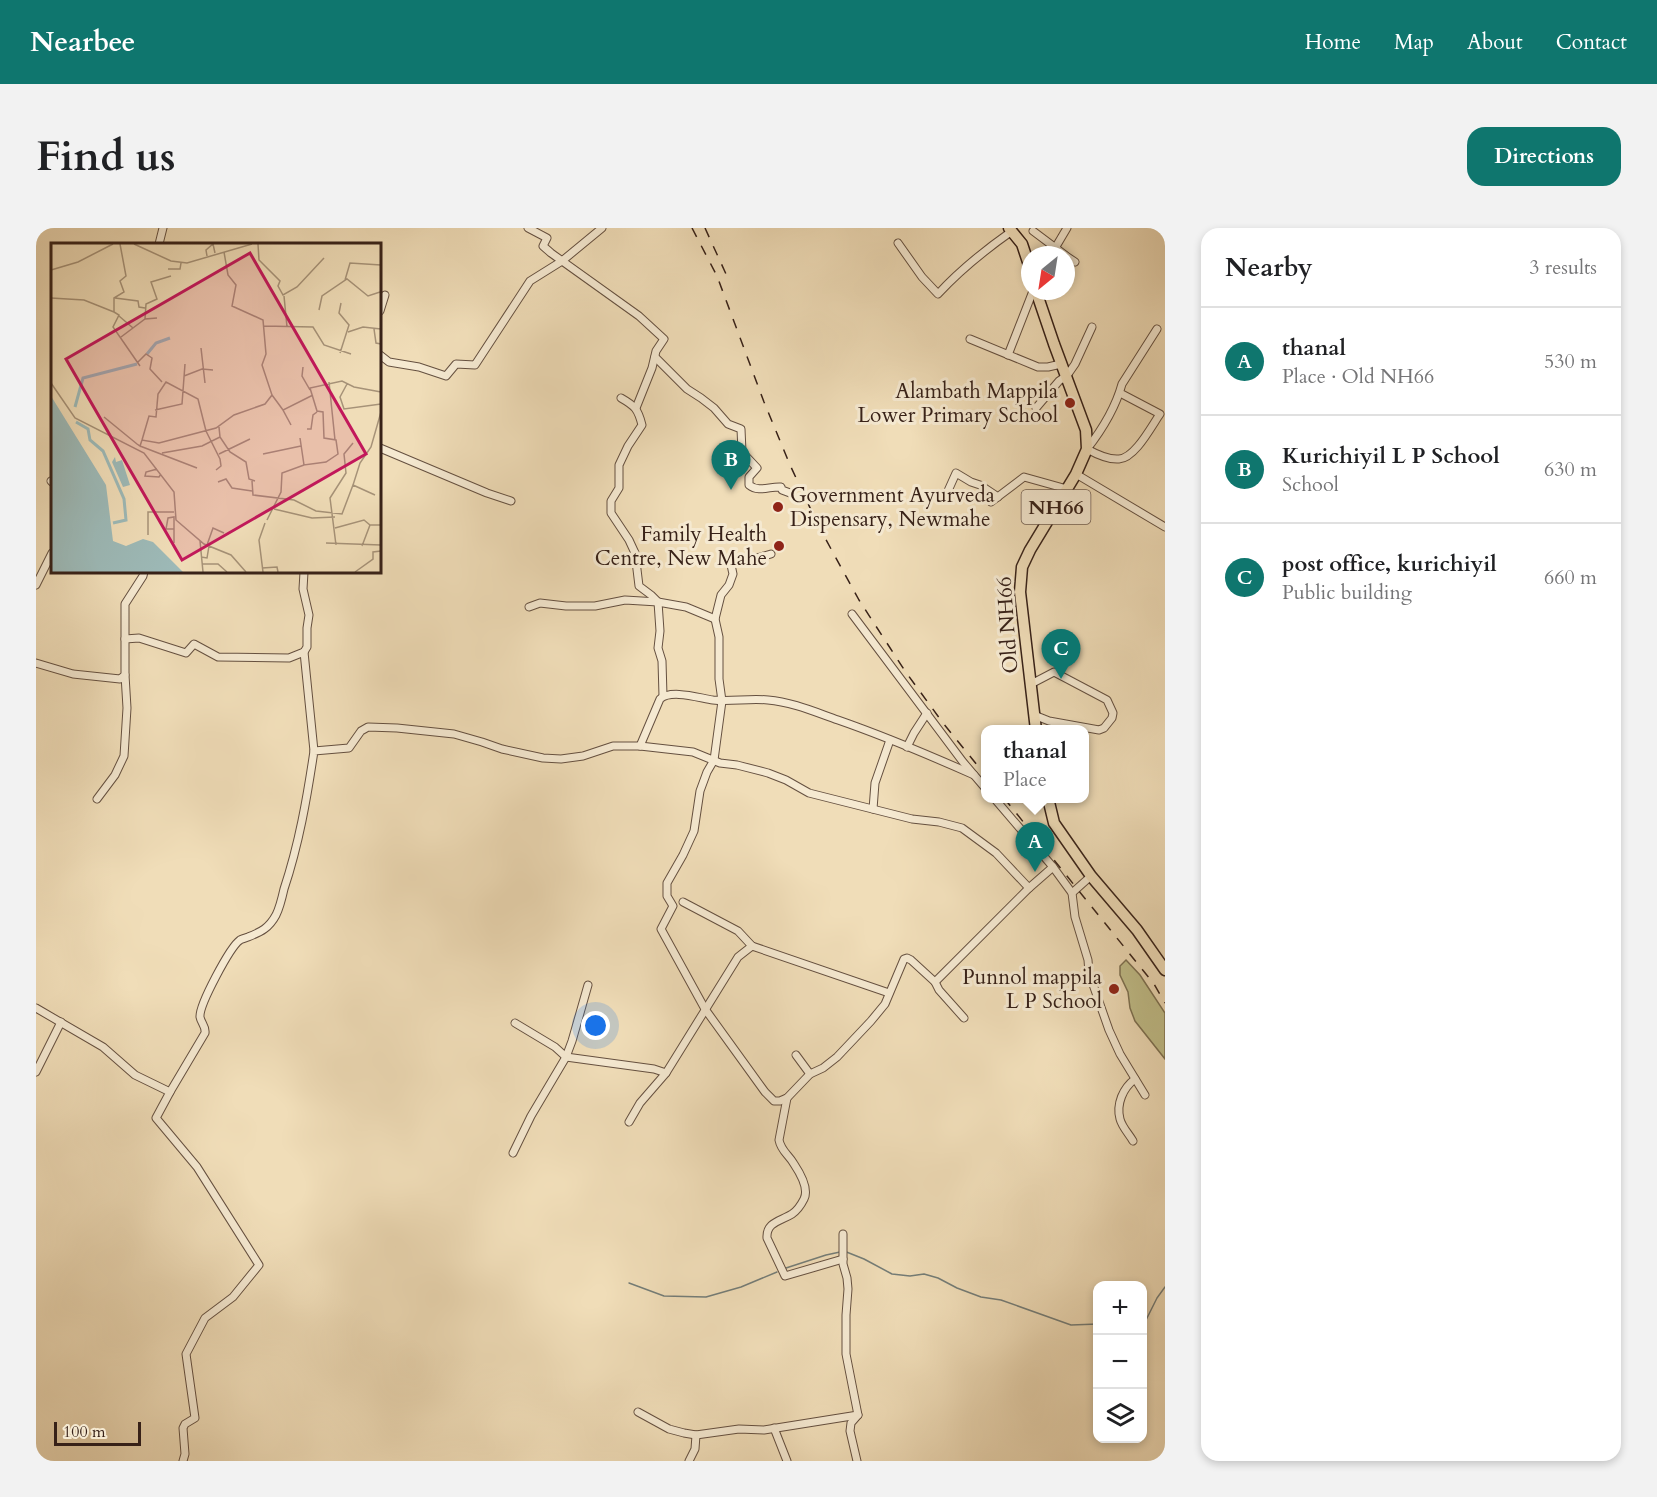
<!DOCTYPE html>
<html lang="en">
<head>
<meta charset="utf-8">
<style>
  :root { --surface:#fff; --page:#f2f2f2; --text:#202124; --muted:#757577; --line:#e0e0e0; --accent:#0f766e }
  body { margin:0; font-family:Cardo,serif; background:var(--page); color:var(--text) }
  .controls { position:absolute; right:18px; bottom:18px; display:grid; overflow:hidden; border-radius:12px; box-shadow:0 3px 9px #0003 }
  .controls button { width:54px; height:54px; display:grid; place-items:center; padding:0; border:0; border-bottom:2px solid var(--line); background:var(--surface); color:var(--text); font:30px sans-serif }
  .compass { position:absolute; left:985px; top:18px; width:54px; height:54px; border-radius:50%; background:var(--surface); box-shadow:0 3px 9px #0003; rotate:210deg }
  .scale { position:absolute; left:18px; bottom:15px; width:87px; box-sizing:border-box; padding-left:6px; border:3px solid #372118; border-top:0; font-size:16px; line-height:21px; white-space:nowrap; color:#372118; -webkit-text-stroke:4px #f5e9d1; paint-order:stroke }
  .you { position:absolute; left:560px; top:798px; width:21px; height:21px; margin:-15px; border:4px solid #fff; border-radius:50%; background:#1a73e8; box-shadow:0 0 0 9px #1a73e833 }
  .badge { display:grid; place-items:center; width:39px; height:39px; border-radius:50%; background:var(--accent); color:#fff; font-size:20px; font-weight:700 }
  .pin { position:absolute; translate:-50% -50px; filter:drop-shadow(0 2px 3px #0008) }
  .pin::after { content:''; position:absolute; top:32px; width:21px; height:18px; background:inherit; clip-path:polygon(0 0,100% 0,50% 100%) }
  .popup { position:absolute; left:945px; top:497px; width:108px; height:78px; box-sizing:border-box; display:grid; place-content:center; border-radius:12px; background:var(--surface); filter:drop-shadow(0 2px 4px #0005); font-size:20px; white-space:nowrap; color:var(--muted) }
  .popup b { font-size:22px; color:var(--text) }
  .popup::after { content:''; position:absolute; left:50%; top:100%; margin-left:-12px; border:12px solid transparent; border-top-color:var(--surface) }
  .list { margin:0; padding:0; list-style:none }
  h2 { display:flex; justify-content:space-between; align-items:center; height:78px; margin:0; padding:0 24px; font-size:26px }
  h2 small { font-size:20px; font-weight:400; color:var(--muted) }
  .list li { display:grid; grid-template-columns:39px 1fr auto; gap:18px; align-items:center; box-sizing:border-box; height:108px; padding:0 24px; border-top:2px solid var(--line) }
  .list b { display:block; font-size:22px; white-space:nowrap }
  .list p { margin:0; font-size:20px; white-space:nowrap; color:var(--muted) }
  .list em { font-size:20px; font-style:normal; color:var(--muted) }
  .icon { flex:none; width:33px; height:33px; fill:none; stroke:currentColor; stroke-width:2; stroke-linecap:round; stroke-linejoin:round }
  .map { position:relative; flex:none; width:1129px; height:1233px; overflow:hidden; border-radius:18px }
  header { display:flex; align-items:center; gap:36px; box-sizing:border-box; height:84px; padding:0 30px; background:var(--accent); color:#fff }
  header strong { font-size:28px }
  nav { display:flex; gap:33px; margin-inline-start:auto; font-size:21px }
  .intro { display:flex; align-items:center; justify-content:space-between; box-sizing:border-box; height:144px; padding:0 36px }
  h1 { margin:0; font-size:42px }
  .button { padding:15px 27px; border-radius:18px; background:var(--accent); color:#fff; font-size:21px; font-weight:700 }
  main { display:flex; gap:36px; padding:0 36px }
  aside { flex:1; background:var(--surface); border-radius:18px; box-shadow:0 3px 9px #0003 }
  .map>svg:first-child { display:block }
  .green { fill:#c1bf8a; stroke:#7c7051; stroke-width:1.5 }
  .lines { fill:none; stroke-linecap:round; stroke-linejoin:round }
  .stream { stroke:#747d78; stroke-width:1.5 }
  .street-casing { stroke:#655040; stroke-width:9 }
  .primary-casing { stroke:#372118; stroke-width:13 }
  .street { stroke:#f5e9d1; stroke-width:7 }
  .primary { stroke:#f0ddb8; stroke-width:10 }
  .rail { stroke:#372118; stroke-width:1.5; stroke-dasharray:10 10; stroke-linecap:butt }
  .poi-dot { fill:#8f2418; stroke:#f5e9d1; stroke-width:2 }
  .labels { text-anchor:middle; stroke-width:6; stroke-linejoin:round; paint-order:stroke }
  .shield { fill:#f5e9d1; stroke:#705d50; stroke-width:1.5 }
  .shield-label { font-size:20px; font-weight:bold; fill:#372118 }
  .poi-label { font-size:21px; fill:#372118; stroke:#f5e9d1; text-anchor:end }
  .street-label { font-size:21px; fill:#372118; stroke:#f5e9d1 }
  .inset-river { fill:none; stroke:#9dbab8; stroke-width:3 }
  .inset-road { fill:none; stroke:#a69278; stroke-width:1.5 }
  .view { fill:#c2185b; fill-opacity:0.15; stroke:#c2185b; stroke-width:3 }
  .inset-edge { fill:none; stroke:#372118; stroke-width:3 }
</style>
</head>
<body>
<header>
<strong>Nearbee</strong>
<nav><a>Home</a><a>Map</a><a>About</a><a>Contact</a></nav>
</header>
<div class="intro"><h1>Find us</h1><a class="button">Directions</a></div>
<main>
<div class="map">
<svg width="1129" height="1233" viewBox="0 0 1129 1233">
  <rect width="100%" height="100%" fill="#f0ddb8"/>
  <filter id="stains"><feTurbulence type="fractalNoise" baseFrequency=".00333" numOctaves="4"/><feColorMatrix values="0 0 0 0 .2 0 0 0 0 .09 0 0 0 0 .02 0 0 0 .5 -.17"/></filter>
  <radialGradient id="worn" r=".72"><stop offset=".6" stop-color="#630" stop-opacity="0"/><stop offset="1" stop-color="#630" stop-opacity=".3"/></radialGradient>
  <polygon class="green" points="1090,732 1104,747 1129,785 1129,831 1099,793 1094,780 1092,764 1084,747 1084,738"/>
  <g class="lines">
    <g class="stream">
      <polyline points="808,1023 828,1031 856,1046 874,1048 888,1046 902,1050 921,1060 945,1069 965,1072 1035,1097 1062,1096"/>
      <polyline points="750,1040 790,1027 804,1024"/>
      <polyline points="593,1055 628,1068 670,1069 705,1059 741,1044"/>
      <polyline points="1106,1100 1121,1070 1129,1059"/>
    </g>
    <g class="street-casing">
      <g id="street">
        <polyline points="492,0 511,10 507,18 515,25 603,88 628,111 620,123 616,140 600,180"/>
        <polyline points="997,3 1029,27"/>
        <path d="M862,15L886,49L902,66C925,41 949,22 976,3"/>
        <polyline points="123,16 127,0"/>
        <polyline points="1015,27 1031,0"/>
        <polyline points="1030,28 1039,34"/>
        <polyline points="344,83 349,67"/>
        <polyline points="934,111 1002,139 1012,139 1025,136"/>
        <polyline points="344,127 353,134 383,139 410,148 420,136 439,137 494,53 526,33 566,0"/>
        <polyline points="972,127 997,63"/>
        <path d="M619,129L651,161L665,170L678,180L692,196L705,201L706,224L721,240L713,249V257C723,265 734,258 745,259L746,262L754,265"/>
        <polyline points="1030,149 1039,136 1056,99"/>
        <path d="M1084,165L1124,186C1115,199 1099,230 1083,231C1072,232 1060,226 1051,221C1065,203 1080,178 1086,156L1121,101"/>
        <path d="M585,170C599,178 602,181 606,197L592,218L583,237V260L575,273V285L593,312L599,325L603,358L615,367L622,374L624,403L622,420L626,433L627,468"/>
        <polyline points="1000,180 1023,153 1030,148"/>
        <polyline points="344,220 451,265 475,273"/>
        <polyline points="1040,246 1129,299"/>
        <polyline points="15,253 16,254"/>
        <polyline points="911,265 920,245 935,254 944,257 962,269"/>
        <polyline points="955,274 988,249 1031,261"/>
        <polyline points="735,326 721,330 700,332 695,337 697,346 693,357 685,367 679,391 683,409 683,451 686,473 678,532 671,544 664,563 658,603 647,627 631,655 631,668 637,678 625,701 669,781 729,864 738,873 744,873 751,870 774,846 787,840 801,829 835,793 849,776 868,731 871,730 875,732 899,754 993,660"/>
        <polyline points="0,357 16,325"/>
        <polyline points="493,379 504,375 530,378 559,378 589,372 622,374 650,379 679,391"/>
        <polyline points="816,386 927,534 950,561"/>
        <polyline points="89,411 103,410 150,425 158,416 182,429 253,430 268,424 271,419 271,400 273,387 267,361 268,344"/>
        <polyline points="268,424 278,523"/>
        <polyline points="0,435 37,446 84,451 89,447 89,376 107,348 108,344"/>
        <polyline points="995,456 1018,444 1071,472 1077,485 1076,490 1068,500 1063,502 1013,493 998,487"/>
        <path d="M604,518L624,471C635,461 663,470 677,472C695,474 713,470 732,472C756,474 779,484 802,492C848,508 893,527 938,547"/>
        <polyline points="871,519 878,505 891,485"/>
        <polyline points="958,570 1017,639"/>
        <polyline points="61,571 79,547 88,528 91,480 89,447"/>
        <polyline points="837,581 839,555 854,512"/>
        <polyline points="1036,665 1055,648"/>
        <polyline points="647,674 702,703 716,718"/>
        <polyline points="899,754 903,762 928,790"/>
        <polyline points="0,780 67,819 99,847 134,864"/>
        <polyline points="479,795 519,819 530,829 618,841 630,845"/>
        <polyline points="760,827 774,846"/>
        <polyline points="0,844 25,794"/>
        <path d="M751,870L743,912C745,923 753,927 758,936C764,945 773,961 768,971C765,977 762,982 756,986C745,993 730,994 731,1010L749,1048L807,1031"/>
        <polyline points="593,894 604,875 630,845 702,729 716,718 853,765"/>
        <path d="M1097,913C1093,906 1086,899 1084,891C1080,876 1087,860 1099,851"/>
        <polyline points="477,925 495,888 530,829 536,813 552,757"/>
        <polyline points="807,1006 807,1036 811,1050 812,1061 810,1087 810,1126 822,1187 815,1195 814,1203 821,1233"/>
        <polyline points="602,1184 633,1201 648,1205 660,1207 703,1201 728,1202 822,1187"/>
        <polyline points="738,1200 751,1233"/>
        <path d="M147,1233L149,1226L147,1200L149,1196L159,1190L150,1126L169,1090L197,1069L223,1037L161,939L120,890L134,864L169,805C170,798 165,795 164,789C163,777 194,719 204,712C206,711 209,710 212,709C225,704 233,700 240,687C244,679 246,670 248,661C263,616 271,570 278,523L313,520L325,503L332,499L361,500L418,506L446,514L466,521L507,530L525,531L547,528L577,518H604L657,524L684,535L701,537L732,545L750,552L773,565L876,591L903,594L926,600L960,625L993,660L1017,639L1036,665L1039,689L1052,732L1053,745L1073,802L1084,826L1109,867"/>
        <polyline points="653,1233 659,1221 660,1207"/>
      </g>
    </g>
    <g class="primary-casing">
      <g id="primary">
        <polyline points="973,0 986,16 994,40"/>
        <polyline points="1000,502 984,364 986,339 994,322 1040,246 1051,221 1050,202 1018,116 1000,63"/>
        <polyline points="1012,570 1018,595 1055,648 1101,702 1129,742"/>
      </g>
    </g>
    <use href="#street" class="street"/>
    <use href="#primary" class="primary"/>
    <g class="rail">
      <polyline points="656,0 681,48 728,174 754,237 783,299 823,372 869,443 907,495 950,548"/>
      <polyline points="669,0 690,46"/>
      <polyline points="968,570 1118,756 1129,775"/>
    </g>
  </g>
  <g class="poi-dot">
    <circle cx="1034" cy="175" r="6"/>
    <circle cx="742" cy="279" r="6"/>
    <circle cx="743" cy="318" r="6"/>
    <circle cx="1078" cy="761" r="6"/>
  </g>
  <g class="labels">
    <rect class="shield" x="985.5" y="262" width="69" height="34" rx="4.5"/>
    <g class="shield-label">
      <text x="1020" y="286">NH66</text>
    </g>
    <g class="poi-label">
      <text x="1022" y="170">Alambath Mappila<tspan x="1022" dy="24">Lower Primary School</tspan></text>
      <text x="754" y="274" text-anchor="start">Government Ayurveda<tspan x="754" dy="24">Dispensary, Newmahe</tspan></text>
      <text x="731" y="313">Family Health<tspan x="731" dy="24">Centre, New Mahe</tspan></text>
      <text x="1066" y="756">Punnol mappila<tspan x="1066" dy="24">L P School</tspan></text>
    </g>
    <g class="street-label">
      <text transform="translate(971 397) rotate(-94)" y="7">Old NH66</text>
    </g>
  </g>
  <g transform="translate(15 15)">
    <rect width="330" height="330" fill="#f0ddb8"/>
    <path d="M0,153L55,242L62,298L75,303L92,296L102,299L132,329H0ZM64,214L65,219L71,217L79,242L72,244L61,219Z" fill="#9dbab8"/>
    <path class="inset-river" d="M96,111L105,100L119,95M24,164L32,135L86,121M25,179L37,186L39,197L52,208L73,256L75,277L62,280"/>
    <path class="inset-road" d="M83,1L120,18L136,20L201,1M207,1L208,17L229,38L227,43L232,52L246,44L273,15M156,13L155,7L162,1L164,10M117,26H129L130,20M0,27L27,19L62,1M294,37L299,20L330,22M233,53L236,84M0,55L33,57L63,69M64,55L87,58L88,64L94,65M268,67L271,53L296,36L317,53L329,49M63,69V55L73,49L69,38L75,33L69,1M63,69L68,72L62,84L89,123M68,73L82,85M94,76L95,61L106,56L100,39L120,33M212,83L262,84L273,102L300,111M323,86L325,100L330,101M297,89L312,84L330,86M70,94L94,76L106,75M150,105L154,140M289,110L298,82L288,70L290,60M87,119L95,111L101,115L99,126L111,139M252,124L251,133L259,147M133,133L151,126L162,127M278,139L284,197M0,140L24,175L93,210L123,249L125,277L153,301L180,312L195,329M296,141L289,154L293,166L330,161M221,152L232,167M104,167L131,161L134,121M53,174L86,201L89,203L91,197L108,200L165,185L183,172L214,161L221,152L211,122L215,111L212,77L181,63L185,42L177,32L173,9M240,182L232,167L262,152M256,186H260L262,172L266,169M169,194L179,209L195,219L198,236L204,238M249,195L253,222L275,219L287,211L285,197L273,195L272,169L266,168L259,145L291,138L303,144L330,149M91,197L98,173L105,174L107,151L115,139L147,156L155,188L169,216L170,223L165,227M89,203L146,225M111,210L151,203L169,194L168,184M168,211L199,196M212,211L250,203M106,226L95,229L94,233L108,234L110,231M201,238L202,252L243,257L265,268L291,271L302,242M167,239L175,236L181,245L201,248M324,252L302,242L309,220L320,204L330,169M223,266L261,275L284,274M216,277L230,249L231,230L253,222M284,285L313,277L319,282H330M123,286H115L117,275L123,274V300M97,292V269H123M149,298L152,329M275,300L330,302M156,302L162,285L173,290M285,302L279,255L295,230L293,211L302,200M311,303L319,282M150,314L156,315L158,303M151,321H167L176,329M211,325L226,324L227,329M212,329L208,297L214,280M304,329L322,316V309L330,308"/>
    <path class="view" d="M199,10L315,211L131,317L15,116Z"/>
    <rect width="330" height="330" class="inset-edge"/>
  </g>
  <rect width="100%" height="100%" filter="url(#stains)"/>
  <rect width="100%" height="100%" fill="url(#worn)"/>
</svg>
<div class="controls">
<button>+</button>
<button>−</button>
<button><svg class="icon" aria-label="layers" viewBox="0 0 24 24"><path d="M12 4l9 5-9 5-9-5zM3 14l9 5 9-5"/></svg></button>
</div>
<svg class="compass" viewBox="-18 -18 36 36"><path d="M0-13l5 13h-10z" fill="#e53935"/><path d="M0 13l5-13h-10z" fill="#757577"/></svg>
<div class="scale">100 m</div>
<div class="you"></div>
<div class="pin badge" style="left:999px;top:644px">A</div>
<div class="popup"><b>thanal</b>Place</div>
<div class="pin badge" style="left:695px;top:262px">B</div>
<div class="pin badge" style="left:1025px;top:451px">C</div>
</div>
<aside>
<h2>Nearby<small>3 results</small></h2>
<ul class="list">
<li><span class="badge">A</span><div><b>thanal</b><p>Place · Old NH66</p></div><em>530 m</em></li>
<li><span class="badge">B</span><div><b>Kurichiyil L P School</b><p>School</p></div><em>630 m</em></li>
<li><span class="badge">C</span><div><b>post office, kurichiyil</b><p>Public building</p></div><em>660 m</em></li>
</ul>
</aside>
</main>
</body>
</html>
